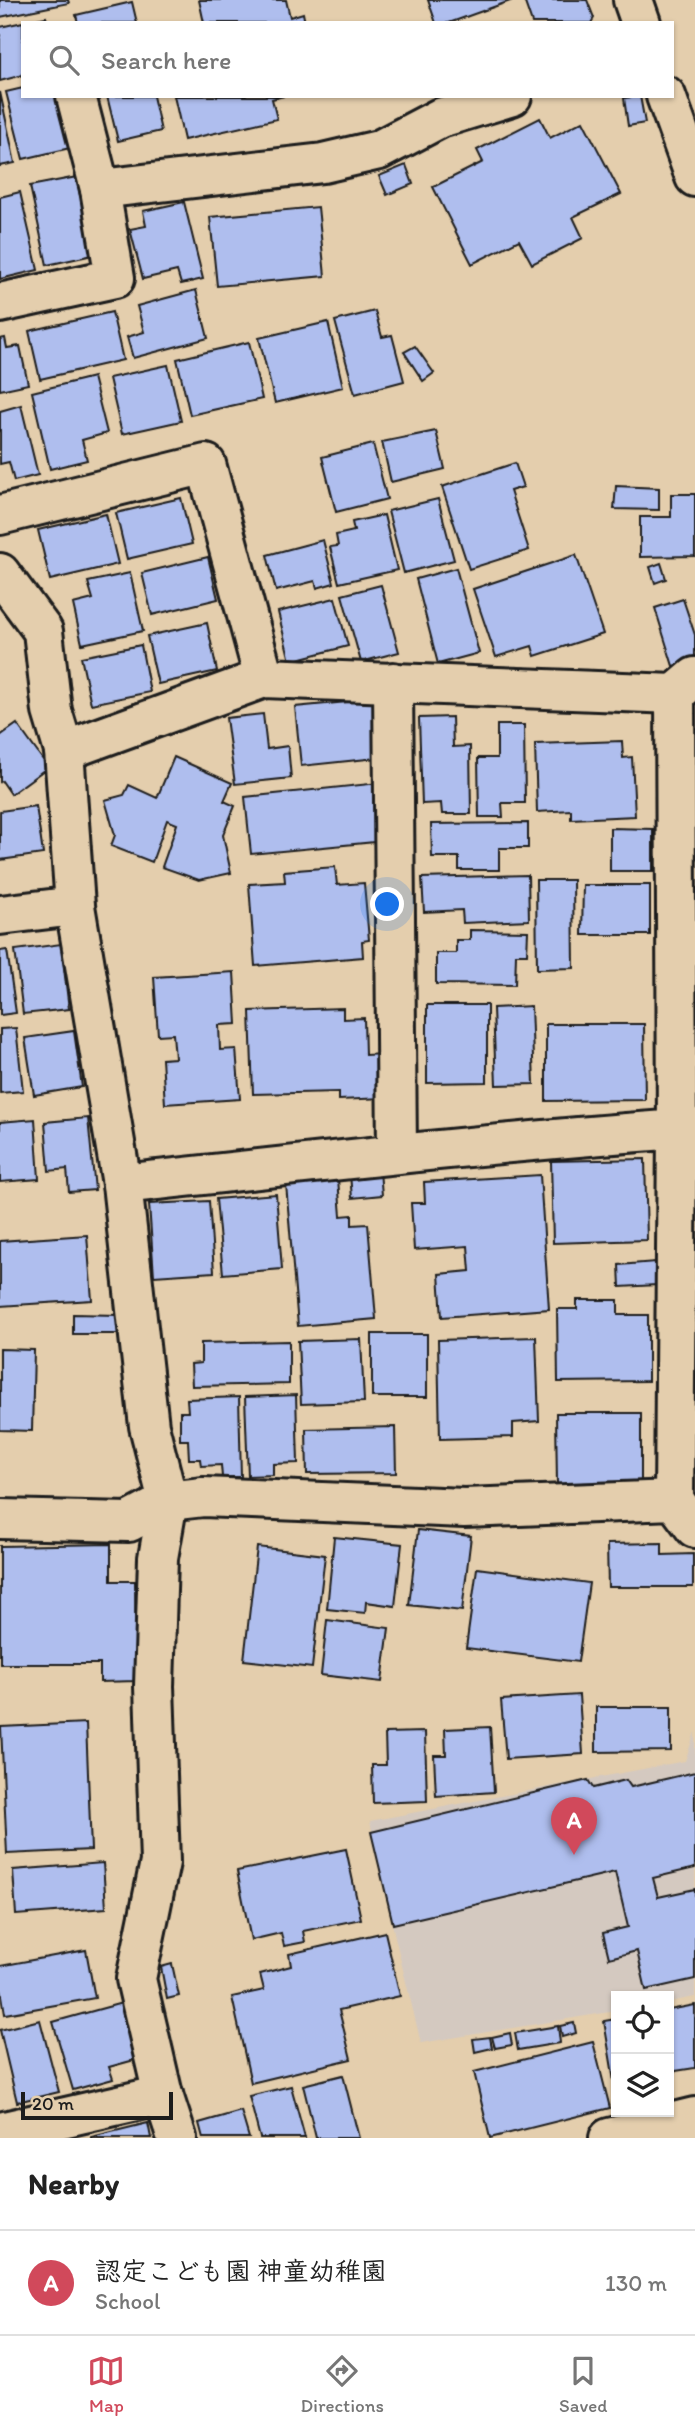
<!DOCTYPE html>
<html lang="en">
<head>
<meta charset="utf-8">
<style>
  :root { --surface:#fff; --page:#f2f2f2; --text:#222; --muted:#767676; --line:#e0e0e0; --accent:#d1495b }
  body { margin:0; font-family:Itim,"Klee One",sans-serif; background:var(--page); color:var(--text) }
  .controls { position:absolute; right:21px; bottom:21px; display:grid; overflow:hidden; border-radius:0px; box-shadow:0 2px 5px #0004 }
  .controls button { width:63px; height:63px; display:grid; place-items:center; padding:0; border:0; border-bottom:2px solid var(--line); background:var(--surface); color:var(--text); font:35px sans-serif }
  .scale { position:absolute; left:21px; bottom:18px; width:152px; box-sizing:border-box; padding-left:7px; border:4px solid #1c1c1c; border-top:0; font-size:19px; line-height:24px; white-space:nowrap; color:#1c1c1c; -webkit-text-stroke:5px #e4cead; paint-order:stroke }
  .you { position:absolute; left:388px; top:905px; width:24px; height:24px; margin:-18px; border:5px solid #fff; border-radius:50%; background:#1a73e8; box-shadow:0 0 0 10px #1a73e833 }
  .badge { display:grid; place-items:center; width:46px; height:46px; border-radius:50%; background:var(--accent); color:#fff; font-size:23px; font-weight:700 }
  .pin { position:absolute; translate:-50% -58px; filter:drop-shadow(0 2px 4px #0008) }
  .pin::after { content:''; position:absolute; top:37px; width:24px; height:21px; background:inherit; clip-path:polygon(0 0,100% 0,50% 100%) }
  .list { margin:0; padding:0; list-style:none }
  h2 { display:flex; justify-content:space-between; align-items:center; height:91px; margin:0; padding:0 28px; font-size:30px }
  h2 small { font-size:23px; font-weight:400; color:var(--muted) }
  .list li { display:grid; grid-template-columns:46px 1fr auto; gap:21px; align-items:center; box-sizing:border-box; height:105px; padding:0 28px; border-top:2px solid var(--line) }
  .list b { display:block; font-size:26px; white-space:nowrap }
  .list p { margin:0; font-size:23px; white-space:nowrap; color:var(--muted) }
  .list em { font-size:23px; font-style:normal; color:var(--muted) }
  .icon { flex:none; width:38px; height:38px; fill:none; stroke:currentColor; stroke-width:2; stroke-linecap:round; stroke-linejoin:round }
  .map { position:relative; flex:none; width:695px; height:2138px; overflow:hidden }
  .search { position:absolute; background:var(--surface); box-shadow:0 2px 5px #0004; left:21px; right:21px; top:21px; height:77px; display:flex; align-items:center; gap:18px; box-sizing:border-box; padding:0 24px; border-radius:0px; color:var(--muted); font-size:26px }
  .sheet { height:196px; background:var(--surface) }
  nav { display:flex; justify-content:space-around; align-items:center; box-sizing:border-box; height:98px; border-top:2px solid var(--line); background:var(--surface); font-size:19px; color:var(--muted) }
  nav a { display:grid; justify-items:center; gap:4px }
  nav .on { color:var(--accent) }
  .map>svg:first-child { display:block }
  .built { fill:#d4c9c0 }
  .building { fill:#afbeee; stroke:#1c1c1c; stroke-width:2 }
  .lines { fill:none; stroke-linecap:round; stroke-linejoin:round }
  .street-casing { stroke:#1c1c1c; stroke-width:44 }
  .street { stroke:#e4cead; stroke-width:38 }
</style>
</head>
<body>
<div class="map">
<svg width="695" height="2138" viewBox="0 0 695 2138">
  <rect width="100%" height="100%" fill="#e4cead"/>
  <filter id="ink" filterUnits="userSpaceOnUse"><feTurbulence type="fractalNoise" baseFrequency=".0143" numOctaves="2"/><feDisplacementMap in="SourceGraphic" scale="14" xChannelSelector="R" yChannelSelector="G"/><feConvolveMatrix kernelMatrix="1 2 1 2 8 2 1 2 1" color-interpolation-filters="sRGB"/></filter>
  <g filter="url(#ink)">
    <polygon class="built" points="695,1732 695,1997 669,2002 669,1996 616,1996 616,2011 421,2043 395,1937 370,1821 685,1761"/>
    <g class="building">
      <polygon points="0,0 68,0 69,3 0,17"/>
      <polygon points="199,0 286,0 290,17 303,13 305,23 204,23"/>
      <polygon points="428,0 513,0 449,23 436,23"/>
      <polygon points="524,0 587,0 594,18 591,23 532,23"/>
      <polygon points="132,2 137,23 78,23 76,15"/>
      <polygon points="46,17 48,23 23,23 23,75 0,81 0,27"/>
      <polygon points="23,88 23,96 57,96 70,148 23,159 6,92"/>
      <polygon points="0,92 15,163 0,166"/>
      <polygon points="107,96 153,96 161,131 118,141"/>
      <polygon points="174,96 284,96 272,99 277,119 184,140"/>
      <polygon points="640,96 645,123 628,126 624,98"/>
      <polygon points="540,118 550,138 583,121 621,194 573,217 583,238 532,264 519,240 472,264 433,187 483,162 477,150"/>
      <polygon points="406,165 413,184 387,195 379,176"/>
      <polygon points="77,177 93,255 47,265 30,186"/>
      <polygon points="20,192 38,270 0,279 0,197"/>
      <polygon points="184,202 203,279 181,284 177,271 143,279 130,229 146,226 143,211"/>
      <polygon points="318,207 325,276 217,286 210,217"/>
      <polygon points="196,290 208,338 133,358 127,337 144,332 137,306"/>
      <polygon points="375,311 382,337 392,335 404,381 355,394 335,321"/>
      <polygon points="112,312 123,360 40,379 29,331"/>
      <polygon points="328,322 343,387 275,403 259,338"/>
      <polygon points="5,338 7,348 20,346 28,384 0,390 0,339"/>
      <polygon points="249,342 262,399 190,415 177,359"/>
      <polygon points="415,346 434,373 423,381 404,352"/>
      <polygon points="168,365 181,421 122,434 109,378"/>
      <polygon points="93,377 107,433 82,440 87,460 50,469 32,392"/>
      <polygon points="21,405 38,475 14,481 9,462 0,464 0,411"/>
      <polygon points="436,431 445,469 391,482 382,442"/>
      <polygon points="373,444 387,499 336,512 322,457"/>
      <polygon points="515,463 523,487 510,491 529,550 469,569 442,487"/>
      <polygon points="616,486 659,488 659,510 614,509"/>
      <polygon points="671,494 695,494 695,556 640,557 640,517 671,517"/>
      <polygon points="181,498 192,544 127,559 116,513"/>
      <polygon points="438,499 454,560 404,573 388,511"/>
      <polygon points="106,514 118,564 50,580 38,530"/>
      <polygon points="384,515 397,570 339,583 330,547 338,546 336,535 354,531 352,522"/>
      <polygon points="323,540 334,583 317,588 315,581 276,591 267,555"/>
      <polygon points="576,555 603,634 535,656 532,646 496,657 473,589"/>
      <polygon points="208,557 218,599 152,615 142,573"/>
      <polygon points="661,563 666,579 655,583 650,567"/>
      <polygon points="456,568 479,653 438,664 416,579"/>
      <polygon points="130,573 143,631 82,644 73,604 93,599 88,582"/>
      <polygon points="381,585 399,652 361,662 342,595"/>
      <polygon points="335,598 348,646 290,661 278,612"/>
      <polygon points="683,599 695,635 695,659 673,666 655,608"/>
      <polygon points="207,623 217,671 158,684 147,636"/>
      <polygon points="141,645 150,692 91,704 81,657"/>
      <polygon points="379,699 386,757 301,766 295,707"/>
      <polygon points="263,714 267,749 288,746 291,778 235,784 226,718"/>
      <polygon points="452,717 453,747 470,746 471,814 442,814 441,803 422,804 419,718"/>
      <polygon points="17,724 48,767 11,794 2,781 0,782 0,736"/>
      <polygon points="497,725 524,725 525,803 502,803 503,817 479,817 478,758 497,758"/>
      <polygon points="622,741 623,758 632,757 635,816 571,819 571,810 537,812 535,744"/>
      <polygon points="174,757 232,783 224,801 235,806 223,835 231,873 199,880 162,867 177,824 167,820 152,862 111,846 115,835 105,800 124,795 129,785 157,798"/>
      <polygon points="379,783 385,841 251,854 245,797"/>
      <polygon points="36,806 43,854 0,860 0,811"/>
      <polygon points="528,823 528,848 499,848 499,870 459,870 459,857 432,857 431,824"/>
      <polygon points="610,828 653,829 653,871 610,871"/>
      <polygon points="335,867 337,885 364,883 369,940 362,941 363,957 255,966 249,884 285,882 284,871"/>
      <polygon points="528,875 529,920 463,923 462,910 424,912 422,878"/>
      <polygon points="536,880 573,880 574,968 537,969"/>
      <polygon points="583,885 650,885 650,935 582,935"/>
      <polygon points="470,930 528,931 527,954 516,954 515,985 436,984 436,953 456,953 456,940 470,940"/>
      <polygon points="61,944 69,1009 23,1014 15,950"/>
      <polygon points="7,950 16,1013 0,1015 0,951"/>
      <polygon points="234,972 237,1024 219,1025 220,1050 236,1049 240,1099 165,1104 162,1059 175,1058 173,1034 158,1035 154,977"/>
      <polygon points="427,1005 487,1005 487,1082 427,1083"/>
      <polygon points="531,1006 534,1084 496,1085 493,1008"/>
      <polygon points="343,1008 343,1019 364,1018 365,1055 383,1054 384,1098 339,1100 339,1092 253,1094 250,1011"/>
      <polygon points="546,1024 644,1024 645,1100 546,1101"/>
      <polygon points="16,1028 23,1091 0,1093 0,1029"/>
      <polygon points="74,1031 82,1087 34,1095 25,1038"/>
      <polygon points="88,1118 95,1190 69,1192 67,1169 49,1171 45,1122"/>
      <polygon points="35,1119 39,1179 0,1182 0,1122"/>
      <polygon points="645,1159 647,1240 553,1243 551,1161"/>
      <polygon points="380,1171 382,1195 352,1198 350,1174"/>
      <polygon points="540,1175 549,1309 442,1317 439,1274 470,1271 468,1246 414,1250 411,1203 425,1203 424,1182"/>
      <polygon points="338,1179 341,1216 352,1215 352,1225 368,1224 376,1319 298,1326 286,1184"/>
      <polygon points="276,1194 282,1269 223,1274 216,1199"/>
      <polygon points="209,1201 214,1272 154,1276 149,1204"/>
      <polygon points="87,1235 92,1300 0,1306 0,1241"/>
      <polygon points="655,1262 657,1285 620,1287 619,1265"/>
      <polygon points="577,1300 618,1300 618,1315 648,1315 648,1381 558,1382 557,1309 577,1309"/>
      <polygon points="73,1314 118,1315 118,1334 73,1334"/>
      <rect x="372" y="1334" width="55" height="63"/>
      <polygon points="536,1337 539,1421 513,1423 513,1437 440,1439 438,1340"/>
      <polygon points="361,1339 364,1402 301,1404 298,1341"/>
      <polygon points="289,1341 289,1384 192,1386 191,1364 201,1363 201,1343"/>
      <polygon points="0,1349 34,1350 32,1431 0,1430"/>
      <polygon points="296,1395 298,1463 273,1464 273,1475 248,1476 245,1397"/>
      <polygon points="239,1397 241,1477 222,1477 221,1465 201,1466 200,1459 189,1459 188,1440 180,1440 180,1412 188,1412 187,1399"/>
      <polygon points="556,1413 641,1413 641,1483 557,1485"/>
      <polygon points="395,1427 396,1473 307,1474 306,1429"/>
      <polygon points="418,1530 471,1536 462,1611 409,1605"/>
      <polygon points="334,1537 402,1544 395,1606 366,1602 365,1613 327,1609"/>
      <polygon points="662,1543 662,1555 693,1554 693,1587 608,1587 607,1544"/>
      <polygon points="111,1544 111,1581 135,1581 136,1681 100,1682 100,1664 0,1664 0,1546"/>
      <polygon points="257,1547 325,1555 312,1668 244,1660"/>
      <polygon points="477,1568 589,1583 578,1662 466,1648"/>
      <polygon points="327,1620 389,1628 382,1682 321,1675"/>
      <polygon points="579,1695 583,1754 506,1759 501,1700"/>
      <polygon points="596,1707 671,1707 671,1751 596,1752"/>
      <polygon points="86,1723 91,1850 7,1854 1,1727"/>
      <polygon points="490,1727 494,1792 436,1796 434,1755 446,1755 445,1729"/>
      <polygon points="425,1732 427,1801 373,1803 372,1765 386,1765 385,1733"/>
      <polygon points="695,1772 695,1868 653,1878 658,1897 695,1889 695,1979 646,1990 637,1951 609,1958 603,1933 628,1927 615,1872 393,1924 371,1832 588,1780 593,1788 626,1780 631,1787"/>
      <polygon points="346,1849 361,1919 303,1931 305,1942 284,1946 281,1933 251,1940 237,1871"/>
      <polygon points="103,1863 106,1908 16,1915 13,1870"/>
      <polygon points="385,1932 400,1996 339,2010 351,2059 251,2083 232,1997 264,1990 260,1974 291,1966 289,1954"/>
      <polygon points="86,1950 95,1998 5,2014 0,1983 0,1966"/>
      <polygon points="172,1964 179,1996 167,1999 161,1967"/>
      <polygon points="122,2003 138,2059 109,2067 113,2079 73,2090 53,2022"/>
      <polygon points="695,2005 695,2068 669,2072 669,2010"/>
      <polygon points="616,2019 616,2081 614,2081 604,2021"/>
      <polygon points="40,2020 59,2092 17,2102 0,2030"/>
      <polygon points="574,2023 576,2033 562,2037 560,2026"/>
      <polygon points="558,2026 560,2043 518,2050 515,2033"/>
      <polygon points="510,2033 512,2045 495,2048 492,2037"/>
      <polygon points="490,2037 492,2048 475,2052 473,2039"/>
      <polygon points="593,2042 610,2108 490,2138 474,2072"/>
      <polygon points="343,2075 359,2138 316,2138 303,2085"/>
      <polygon points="291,2086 305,2138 260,2138 249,2096"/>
      <polygon points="241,2111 249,2138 203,2138 199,2123"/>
      <polygon points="148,2123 151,2138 91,2138 91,2137"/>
    </g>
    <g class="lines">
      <g class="street-casing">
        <g id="street">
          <polyline points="633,0 641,23"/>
          <polyline points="76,96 100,189"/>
          <polyline points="666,96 695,177"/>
          <polyline points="0,303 115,278 100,189 323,163 379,150 440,118 512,96"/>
          <polyline points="0,515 206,464 264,678"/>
          <polyline points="0,573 43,631 52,711 64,751 75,906 122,1184 149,1426 168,1501 158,1558 154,1686 160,1862 136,1979 163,2095"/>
          <polyline points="393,682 397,1154"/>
          <polyline points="64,751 264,678 675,694"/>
          <polyline points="0,915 75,906"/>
          <path d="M122,1184C313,1163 504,1141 695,1128"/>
          <polyline points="674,1500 677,1129 675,694 695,677"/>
          <polyline points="0,1519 129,1522 168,1501 203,1497 464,1508 674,1500 695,1528"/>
          <polyline points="0,2132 163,2095 177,2138"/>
          <polyline points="609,2138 695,2117"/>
        </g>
      </g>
      <use href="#street" class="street"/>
    </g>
  </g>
</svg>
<div class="controls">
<button><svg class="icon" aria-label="locate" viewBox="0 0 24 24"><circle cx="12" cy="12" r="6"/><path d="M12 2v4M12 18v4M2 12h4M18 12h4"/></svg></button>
<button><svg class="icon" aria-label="layers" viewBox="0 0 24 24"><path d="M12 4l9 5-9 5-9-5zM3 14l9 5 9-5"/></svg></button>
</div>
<div class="scale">20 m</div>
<div class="you"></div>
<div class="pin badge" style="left:574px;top:1855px">A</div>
<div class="search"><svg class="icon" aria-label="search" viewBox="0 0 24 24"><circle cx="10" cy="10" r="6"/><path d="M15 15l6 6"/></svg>Search here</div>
</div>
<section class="sheet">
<h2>Nearby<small></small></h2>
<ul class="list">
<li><span class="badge">A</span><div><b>認定こども園 神童幼稚園</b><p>School</p></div><em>130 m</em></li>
</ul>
</section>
<nav>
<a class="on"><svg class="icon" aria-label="map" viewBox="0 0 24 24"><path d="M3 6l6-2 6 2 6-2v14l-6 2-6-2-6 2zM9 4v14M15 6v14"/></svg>Map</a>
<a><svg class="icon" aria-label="directions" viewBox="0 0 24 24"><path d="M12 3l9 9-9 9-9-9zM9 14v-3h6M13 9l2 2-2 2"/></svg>Directions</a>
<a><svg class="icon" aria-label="saved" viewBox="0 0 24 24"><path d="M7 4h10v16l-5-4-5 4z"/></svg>Saved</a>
</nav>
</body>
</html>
